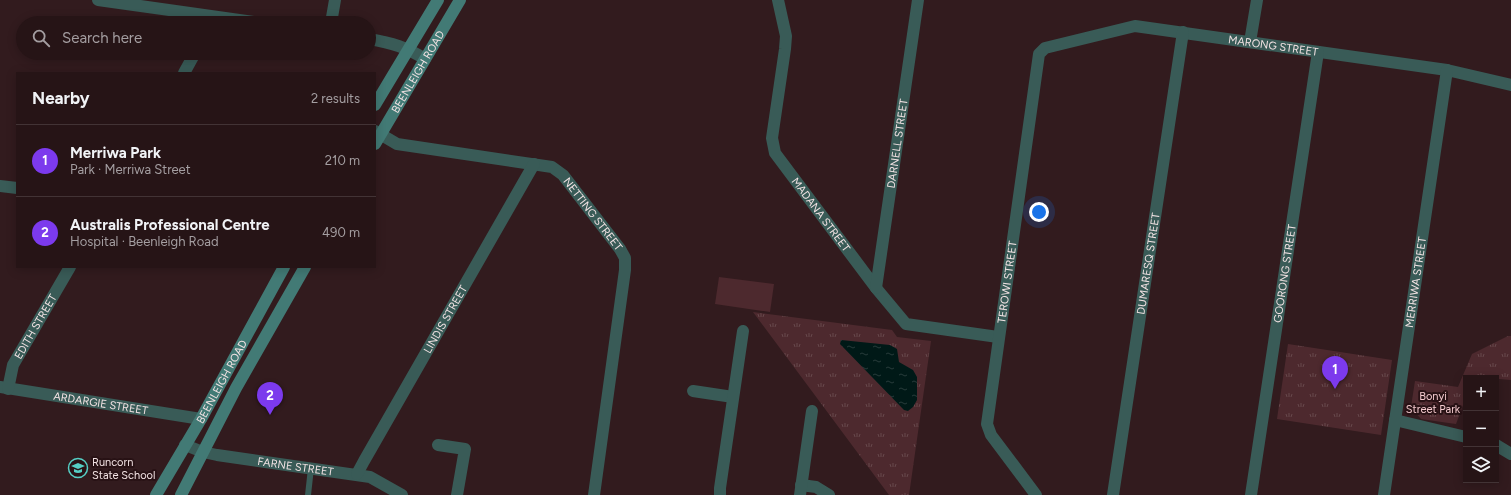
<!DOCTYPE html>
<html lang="en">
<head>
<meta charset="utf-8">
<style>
  :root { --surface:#261416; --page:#2e1d1f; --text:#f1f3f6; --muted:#a49ea1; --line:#423335; --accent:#7c3aed }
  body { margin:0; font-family:Figtree,sans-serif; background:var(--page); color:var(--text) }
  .controls { position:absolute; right:12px; bottom:12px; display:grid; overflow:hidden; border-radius:0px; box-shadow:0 2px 10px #0003 }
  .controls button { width:36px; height:36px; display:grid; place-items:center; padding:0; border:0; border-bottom:1px solid var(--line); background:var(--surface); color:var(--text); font:20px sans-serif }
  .you { position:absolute; left:1039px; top:212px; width:14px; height:14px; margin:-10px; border:3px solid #fff; border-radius:50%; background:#1a73e8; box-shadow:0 0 0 6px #1a73e833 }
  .badge { display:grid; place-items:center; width:26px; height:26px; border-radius:50%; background:var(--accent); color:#fff; font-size:13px; font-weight:700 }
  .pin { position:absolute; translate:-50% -33px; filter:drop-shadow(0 1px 2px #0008) }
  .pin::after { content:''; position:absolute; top:21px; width:14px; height:12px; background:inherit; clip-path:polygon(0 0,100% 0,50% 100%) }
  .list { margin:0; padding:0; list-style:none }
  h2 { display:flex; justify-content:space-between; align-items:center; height:52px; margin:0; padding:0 16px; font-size:17px }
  h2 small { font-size:13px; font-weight:400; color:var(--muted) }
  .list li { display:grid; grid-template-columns:26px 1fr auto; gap:12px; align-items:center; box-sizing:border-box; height:72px; padding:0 16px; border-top:1px solid var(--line) }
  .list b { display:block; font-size:15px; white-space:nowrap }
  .list p { margin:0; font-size:13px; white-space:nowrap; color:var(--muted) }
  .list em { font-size:13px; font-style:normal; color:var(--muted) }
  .icon { flex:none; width:22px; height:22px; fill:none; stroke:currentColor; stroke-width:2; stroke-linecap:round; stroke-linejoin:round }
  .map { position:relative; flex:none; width:1511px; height:495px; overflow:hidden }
  .search { position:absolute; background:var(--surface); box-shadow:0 2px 10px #0003; left:16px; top:16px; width:360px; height:44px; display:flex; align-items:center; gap:10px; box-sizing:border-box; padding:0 14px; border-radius:22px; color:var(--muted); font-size:15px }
  .panel { position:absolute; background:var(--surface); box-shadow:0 2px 10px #0003; left:16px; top:72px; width:360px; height:196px; border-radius:0px }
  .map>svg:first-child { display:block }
  .grass { fill:url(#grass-tufts) }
  .pitch { fill:#4d292e }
  .water { fill:url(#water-ripples) }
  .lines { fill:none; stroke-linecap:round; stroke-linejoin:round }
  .service { stroke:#395b57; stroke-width:6 }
  .minor { stroke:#395b57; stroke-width:12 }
  .secondary { stroke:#427a75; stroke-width:12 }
  .labels { text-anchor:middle; stroke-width:4; stroke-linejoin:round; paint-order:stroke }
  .street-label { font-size:11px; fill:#f3e3e4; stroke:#281215 }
  .park-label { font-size:11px; fill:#f5cbcf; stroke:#281215 }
  .poi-label { font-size:11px; fill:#f3e3e4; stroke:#281215; text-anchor:start }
</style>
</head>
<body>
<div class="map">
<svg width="1511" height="495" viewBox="0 0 1511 495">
  <defs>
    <pattern id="grass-tufts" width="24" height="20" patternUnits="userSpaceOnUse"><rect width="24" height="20" fill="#4d292e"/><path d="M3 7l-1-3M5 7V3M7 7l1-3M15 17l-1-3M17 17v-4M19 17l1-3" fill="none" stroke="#67484c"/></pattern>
    <pattern id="water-ripples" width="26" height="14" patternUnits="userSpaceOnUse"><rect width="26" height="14" fill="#001917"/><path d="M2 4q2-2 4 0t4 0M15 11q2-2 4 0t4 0" fill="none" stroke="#263a39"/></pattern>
  </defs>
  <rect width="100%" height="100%" fill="#321b1e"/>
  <g class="grass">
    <polygon points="753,312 892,330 897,337 931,341 909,495 889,495"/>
    <polygon points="1508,336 1511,336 1511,380 1474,377 1473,378 1466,378 1466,397 1456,424 1421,419 1411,407 1415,381 1458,387 1472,354"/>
    <polygon points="1288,344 1392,360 1381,435 1277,419"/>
  </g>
  <polygon class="pitch" points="719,277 774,284 770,312 715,304"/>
  <polygon class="water" points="841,340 890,345 897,349 899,362 913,370 917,377 917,400 913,407 908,411 904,410 840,344"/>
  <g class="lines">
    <polyline class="service" points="308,495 311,468"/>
    <g class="minor">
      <polyline points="98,0 261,23"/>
      <path id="s1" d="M778,0L786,36L785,49L772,138L775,153L876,288L906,324L998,337"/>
      <polyline points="331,23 335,0"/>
      <path d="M369,39C392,43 406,47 425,59"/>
      <polyline points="1250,42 1257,0"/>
      <polyline points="184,73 195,53"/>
      <path id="s2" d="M375,131L397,144L552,167L563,175L620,249L625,258V270L594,495"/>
      <polyline points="0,186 17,188"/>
      <path id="s3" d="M876,288L918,0"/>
      <path id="s4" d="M0,387L201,419"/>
      <path id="s5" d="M8,389L13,365L70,267"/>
      <polyline points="693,391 733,397"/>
      <polyline points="1395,420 1466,437"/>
      <path id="s6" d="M185,445L203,452L217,455L370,477L402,495"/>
      <polyline points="438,445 465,449 457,495"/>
      <polyline points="1496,445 1511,454"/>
      <path id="s7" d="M357,474L364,461L534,164"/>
      <polyline points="801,485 816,487 829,495"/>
      <polyline points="720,495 720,488 743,331"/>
      <polyline points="800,495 812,411"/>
      <path id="s8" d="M1036,495L991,435L987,424L1039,54L1045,48L1135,26L1447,70L1511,85"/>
      <path id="s9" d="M1113,495L1183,32"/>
      <path id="s10" d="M1251,495L1318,52"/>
      <path id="s11" d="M1384,495L1447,70"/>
    </g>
    <g class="secondary">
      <polyline points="375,105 438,0"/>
      <path id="s12" d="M375,144L460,0"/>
      <path id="s13" d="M156,495L201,419L284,267"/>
      <polyline points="181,495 236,388 305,267"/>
    </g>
  </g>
  <defs>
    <g id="school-ring" transform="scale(1)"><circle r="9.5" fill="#281215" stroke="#55cec4" stroke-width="1.5"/><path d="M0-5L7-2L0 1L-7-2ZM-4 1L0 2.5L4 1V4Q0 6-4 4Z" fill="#55cec4"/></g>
  </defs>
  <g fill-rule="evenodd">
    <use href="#school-ring" x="78" y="468"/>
  </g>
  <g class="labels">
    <g class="street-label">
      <text dy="4" stroke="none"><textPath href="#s8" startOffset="701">MARONG STREET</textPath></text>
      <text dy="4" stroke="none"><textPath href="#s12" startOffset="84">BEENLEIGH ROAD</textPath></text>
      <text dy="4" stroke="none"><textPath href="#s3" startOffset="146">DARNELL STREET</textPath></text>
      <text dy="4" stroke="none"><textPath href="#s2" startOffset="245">NETTING STREET</textPath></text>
      <text dy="4" stroke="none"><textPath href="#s1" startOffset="232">MADANA STREET</textPath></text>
      <text dy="4" stroke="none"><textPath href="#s9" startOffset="234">DUMARESQ STREET</textPath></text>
      <text dy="4" stroke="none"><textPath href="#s10" startOffset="224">GOORONG STREET</textPath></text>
      <text dy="4" stroke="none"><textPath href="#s8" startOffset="230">TEROWI STREET</textPath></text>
      <text dy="4" stroke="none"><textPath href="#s11" startOffset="215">MERRIWA STREET</textPath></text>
      <text dy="4" stroke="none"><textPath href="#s7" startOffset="178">LINDIS STREET</textPath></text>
      <text dy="4" stroke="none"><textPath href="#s5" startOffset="69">EDITH STREET</textPath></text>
      <text dy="4" stroke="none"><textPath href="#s13" startOffset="131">BEENLEIGH ROAD</textPath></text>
      <text dy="4" stroke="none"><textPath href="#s4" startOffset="102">ARDARGIE STREET</textPath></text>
      <text dy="4" stroke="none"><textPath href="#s6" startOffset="113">FARNE STREET</textPath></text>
    </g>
    <g class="park-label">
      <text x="1433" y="400">Bonyi<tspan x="1433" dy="13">Street Park</tspan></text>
    </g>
    <g class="poi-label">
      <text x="92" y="466">Runcorn<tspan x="92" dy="13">State School</tspan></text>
    </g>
  </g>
</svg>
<div class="controls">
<button>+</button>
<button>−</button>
<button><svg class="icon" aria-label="layers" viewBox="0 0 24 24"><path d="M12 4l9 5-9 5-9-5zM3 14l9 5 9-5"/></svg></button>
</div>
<div class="you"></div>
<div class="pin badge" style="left:1335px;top:389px">1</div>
<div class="pin badge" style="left:270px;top:415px">2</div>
<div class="search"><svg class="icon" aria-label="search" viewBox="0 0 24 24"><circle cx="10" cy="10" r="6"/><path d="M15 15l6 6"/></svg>Search here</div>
<section class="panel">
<h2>Nearby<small>2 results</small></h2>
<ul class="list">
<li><span class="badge">1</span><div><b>Merriwa Park</b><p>Park · Merriwa Street</p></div><em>210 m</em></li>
<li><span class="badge">2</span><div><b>Australis Professional Centre</b><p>Hospital · Beenleigh Road</p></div><em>490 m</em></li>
</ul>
</section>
</div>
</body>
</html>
